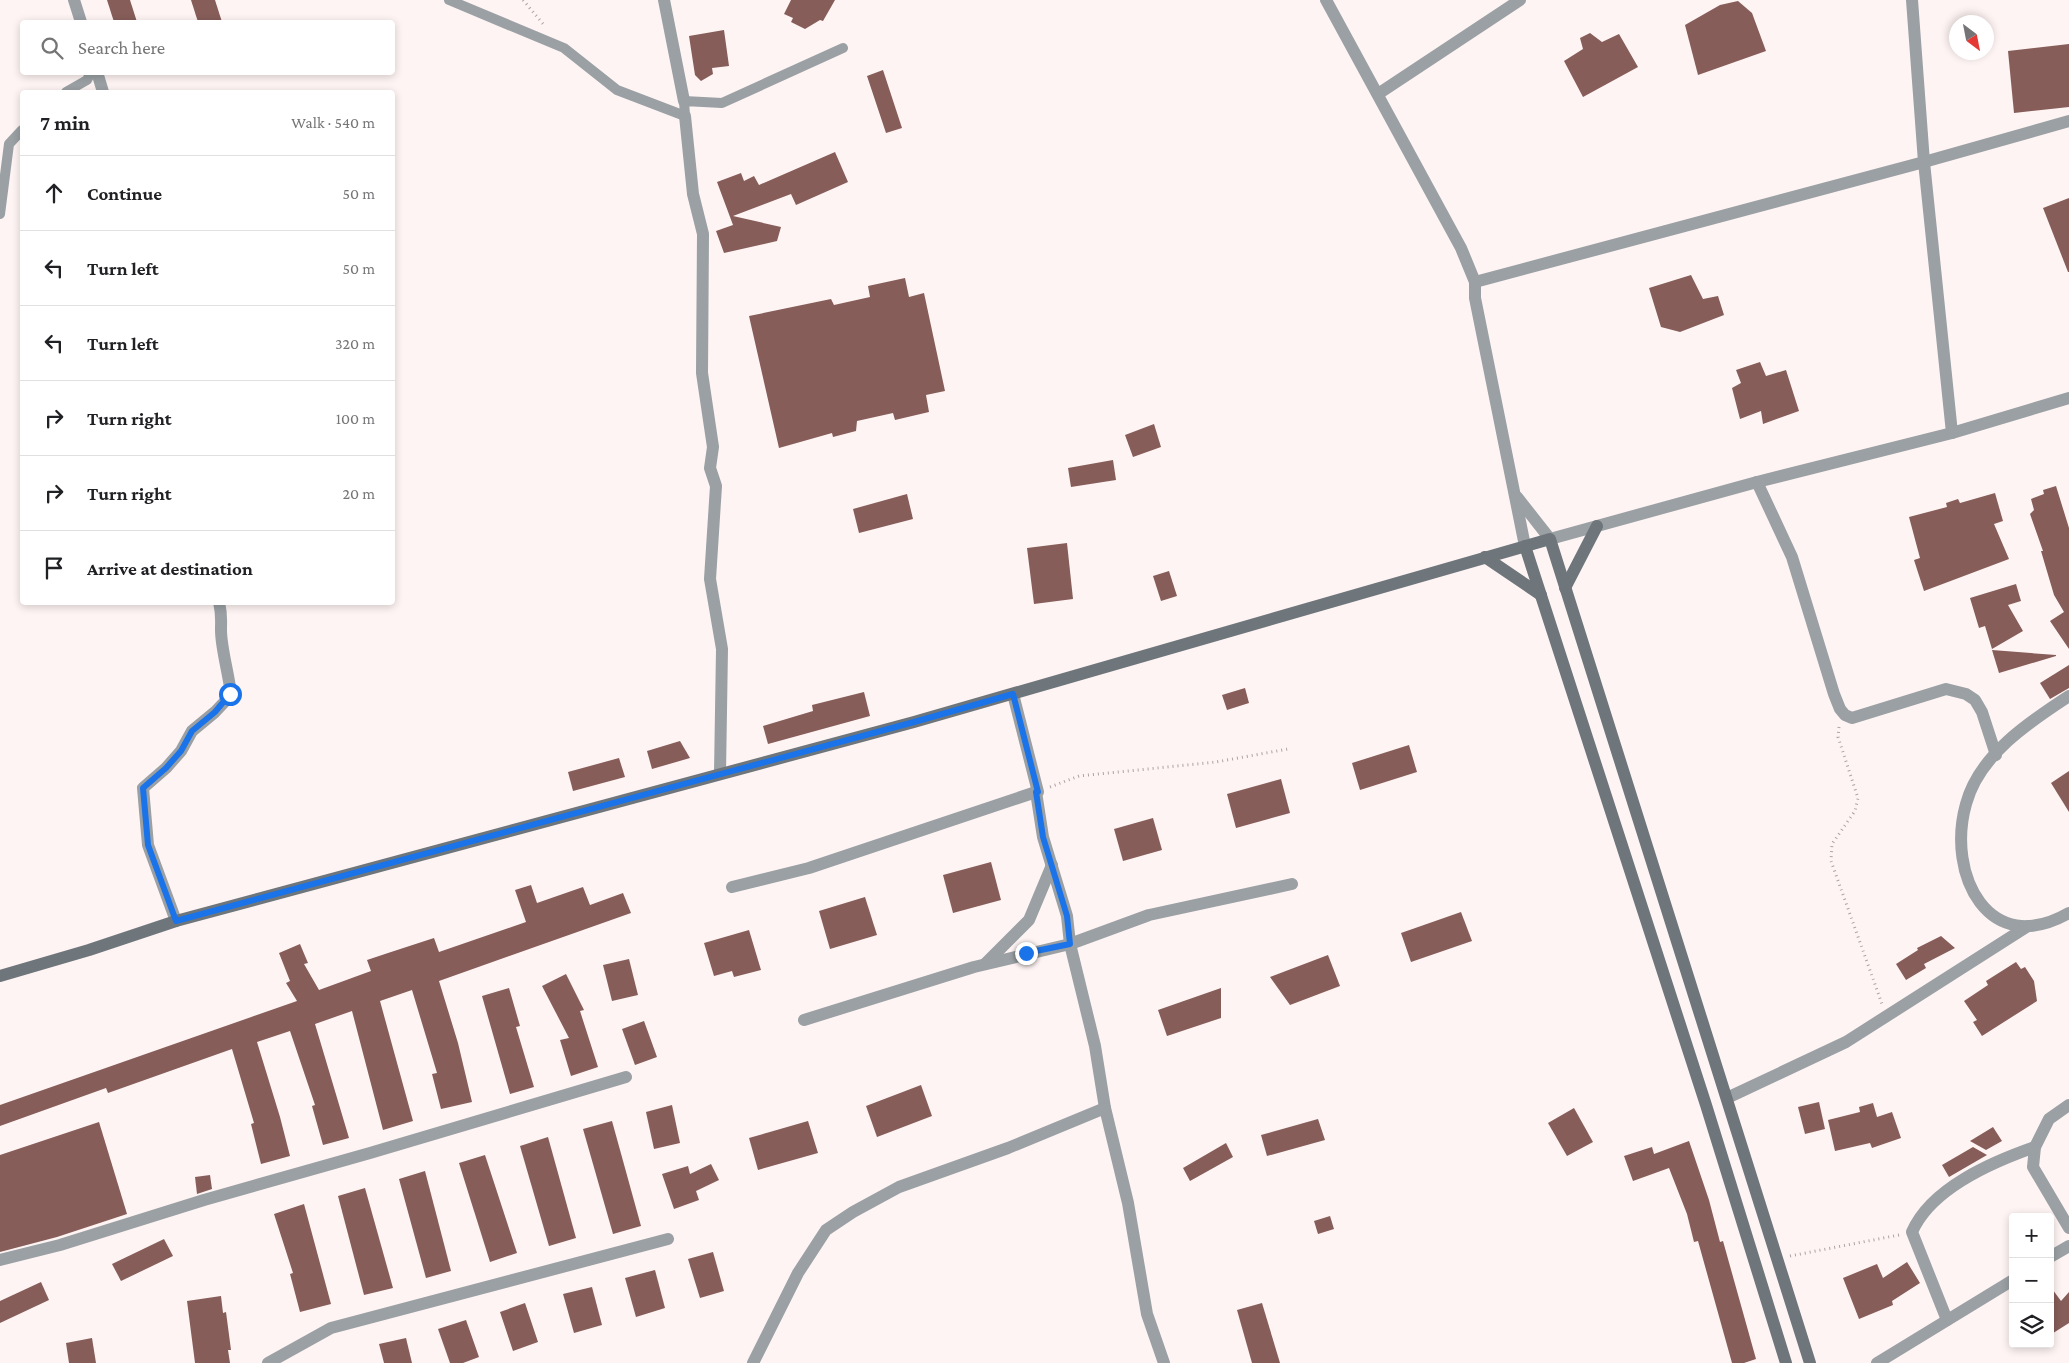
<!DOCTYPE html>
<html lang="en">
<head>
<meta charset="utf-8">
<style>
  :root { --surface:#fff; --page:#f2f2f2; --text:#202124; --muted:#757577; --line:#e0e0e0 }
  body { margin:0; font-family:"Crimson Pro",serif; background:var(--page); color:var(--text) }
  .controls { position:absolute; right:15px; bottom:15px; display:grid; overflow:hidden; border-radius:5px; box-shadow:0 2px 8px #0003 }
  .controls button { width:45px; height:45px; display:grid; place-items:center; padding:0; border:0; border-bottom:1px solid var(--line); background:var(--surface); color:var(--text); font:25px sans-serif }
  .compass { position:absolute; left:1949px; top:15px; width:45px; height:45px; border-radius:50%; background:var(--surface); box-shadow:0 2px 8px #0003; rotate:148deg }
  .stop { position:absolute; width:15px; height:15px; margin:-11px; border:4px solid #1a73e8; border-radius:50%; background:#fff }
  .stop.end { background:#1a73e8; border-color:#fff; box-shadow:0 1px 5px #0008 }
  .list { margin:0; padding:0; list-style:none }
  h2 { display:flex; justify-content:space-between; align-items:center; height:65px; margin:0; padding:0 20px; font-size:21px }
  h2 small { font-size:16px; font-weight:400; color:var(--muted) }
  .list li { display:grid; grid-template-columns:32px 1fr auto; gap:15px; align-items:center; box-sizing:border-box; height:75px; padding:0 20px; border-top:1px solid var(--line) }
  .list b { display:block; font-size:19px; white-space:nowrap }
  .list em { font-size:16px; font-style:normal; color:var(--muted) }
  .icon { flex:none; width:28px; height:28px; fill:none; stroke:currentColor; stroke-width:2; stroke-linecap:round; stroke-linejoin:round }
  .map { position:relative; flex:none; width:2069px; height:1363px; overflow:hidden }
  .search { position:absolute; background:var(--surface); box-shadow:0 2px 8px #0003; left:20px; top:20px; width:375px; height:55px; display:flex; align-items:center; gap:12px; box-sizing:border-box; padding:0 18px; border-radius:5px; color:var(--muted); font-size:19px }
  .panel { position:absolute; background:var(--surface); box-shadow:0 2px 8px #0003; left:20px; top:90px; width:375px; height:515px; border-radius:5px }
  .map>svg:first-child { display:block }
  .building { fill:#865d59 }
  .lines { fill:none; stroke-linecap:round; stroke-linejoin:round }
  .path { stroke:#aca4a3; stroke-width:3; stroke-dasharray:1 4; stroke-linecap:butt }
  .service { stroke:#9aa0a3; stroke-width:10 }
  .minor { stroke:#9aa0a3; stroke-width:12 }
  .tertiary { stroke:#9aa0a3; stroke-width:12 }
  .secondary { stroke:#6e767b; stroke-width:12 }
  .route { stroke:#1a73e8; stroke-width:6 }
</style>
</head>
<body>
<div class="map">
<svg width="2069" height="1363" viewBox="0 0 2069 1363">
  <rect width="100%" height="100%" fill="#fef4f3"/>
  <g class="building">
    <polygon points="107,0 130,0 137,22 114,22"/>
    <polygon points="191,0 215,0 222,22 198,22"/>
    <polygon points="791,0 835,0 823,21 820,20 805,29 791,22 793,18 784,14"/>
    <polygon points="1738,1 1752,13 1766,51 1698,75 1685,25 1720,5"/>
    <polygon points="724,30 729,66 712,68 713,74 701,81 695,75 689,36"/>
    <polygon points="1590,33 1602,42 1619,34 1638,67 1583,97 1564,61 1583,49 1580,38"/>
    <polygon points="2069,44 2069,107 2014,113 2008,51"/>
    <polygon points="883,70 902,128 886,133 867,76"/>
    <polygon points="835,152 848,182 796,205 791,194 733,216 781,227 777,241 724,253 716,231 733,225 717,182 741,173 744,181 754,176 759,185"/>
    <polygon points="2069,198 2069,272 2068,272 2043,208"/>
    <polygon points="1691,275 1703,299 1718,296 1724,315 1680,332 1661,327 1649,288"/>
    <polygon points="905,278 909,297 924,293 945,391 926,395 929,412 895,420 893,413 857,421 856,431 833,437 832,433 779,448 749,316 831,299 834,305 870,297 868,286"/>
    <polygon points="1760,362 1766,376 1786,370 1799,411 1763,424 1761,411 1740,419 1732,388 1741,383 1736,370"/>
    <polygon points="1154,424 1161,447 1133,457 1125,435"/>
    <polygon points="1113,460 1116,480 1071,487 1068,468"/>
    <polygon points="2056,486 2069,528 2069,649 2050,621 2064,612 2054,595 2041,551 2043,551 2030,514 2034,510 2031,499 2044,494 2043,490"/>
    <polygon points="1995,493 2003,521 1994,524 2009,559 1924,591 1914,560 1920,558 1909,517 1947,507 1946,503 1958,499 1960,503"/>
    <polygon points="907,494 913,519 859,533 853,509"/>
    <polygon points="1067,543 1073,599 1034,604 1027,548"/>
    <polygon points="1169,571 1177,596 1161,601 1153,576"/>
    <polygon points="2016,584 2021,601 2008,605 2023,631 1992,649 1985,626 1979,628 1970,598"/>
    <polygon points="1992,650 2056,655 2056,656 1999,673"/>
    <polygon points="2069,665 2069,688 2050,699 2040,683"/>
    <polygon points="1245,688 1249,703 1227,710 1222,695"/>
    <polygon points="864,692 870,716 768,744 763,726 813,711 812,705"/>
    <polygon points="680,741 690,758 652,769 647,751"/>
    <polygon points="1409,745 1417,772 1360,790 1352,763"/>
    <polygon points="619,758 625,777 573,791 568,772"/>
    <polygon points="2069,771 2069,812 2051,783"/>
    <polygon points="1281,779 1290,813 1236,828 1227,794"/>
    <polygon points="1153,818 1162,850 1123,861 1114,829"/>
    <polygon points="991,862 1001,900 953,913 943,875"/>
    <polygon points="531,885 537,903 583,887 590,905 623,893 631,913 439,981 458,1043 472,1102 441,1109 432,1074 437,1073 412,990 380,1001 413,1121 383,1130 352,1011 315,1024 349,1138 323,1145 312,1106 315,1105 290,1031 257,1042 280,1117 290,1156 261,1164 251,1124 254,1123 232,1049 108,1093 106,1088 0,1126 0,1105 297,1001 286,983 290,981 279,953 300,944 308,963 304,964 319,990 371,971 367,960 388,953 434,938 439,952 526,922 515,890"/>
    <polygon points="865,897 877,935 830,949 819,911"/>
    <polygon points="1461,912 1472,941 1411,962 1401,933"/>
    <polygon points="749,930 761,970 734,977 732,971 714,976 704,943"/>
    <polygon points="1941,936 1955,948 1924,964 1926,968 1906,980 1896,964 1918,950 1917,948"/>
    <polygon points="1328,955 1340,986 1290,1005 1270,977"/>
    <polygon points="629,959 638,995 612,1001 603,965"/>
    <polygon points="2016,962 2021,969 2025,967 2034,981 2037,1001 1982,1036 1973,1022 1977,1020 1964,1001 1988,985 1986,981"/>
    <polygon points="566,974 584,1010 580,1011 598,1067 571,1076 560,1040 569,1038 542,986"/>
    <polygon points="509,988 520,1026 516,1027 534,1087 510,1094 482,996"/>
    <polygon points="1221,988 1221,1018 1167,1036 1158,1010"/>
    <polygon points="644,1021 657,1057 635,1065 622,1029"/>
    <polygon points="921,1085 932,1116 877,1137 866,1106"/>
    <polygon points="1819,1102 1825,1129 1805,1134 1798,1107"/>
    <polygon points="1873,1103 1877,1117 1892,1112 1901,1138 1872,1148 1870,1143 1835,1151 1828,1120 1860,1112 1859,1107"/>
    <polygon points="672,1105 680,1143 654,1149 646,1112"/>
    <polygon points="1574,1108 1593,1142 1567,1156 1548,1123"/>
    <polygon points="1318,1119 1325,1140 1267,1156 1261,1135"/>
    <polygon points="612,1121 641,1226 613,1234 583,1129"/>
    <polygon points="808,1121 818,1153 758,1170 749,1138"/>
    <polygon points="99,1122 127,1214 57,1237 0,1252 0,1155"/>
    <polygon points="1993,1127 2002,1141 1986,1150 1970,1141"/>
    <polygon points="548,1137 576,1238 549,1246 520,1146"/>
    <polygon points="1689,1141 1709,1200 1720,1242 1723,1241 1756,1359 1744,1363 1732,1363 1698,1241 1694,1242 1687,1214 1669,1168 1633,1181 1624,1156 1652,1147 1654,1154"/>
    <polygon points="1226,1143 1233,1157 1190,1181 1183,1168"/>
    <polygon points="1973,1147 1987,1155 1949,1177 1942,1165"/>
    <polygon points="485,1155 517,1253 490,1262 459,1163"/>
    <polygon points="711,1164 719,1180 696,1191 699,1200 674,1209 662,1174 688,1166 690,1174"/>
    <polygon points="425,1171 451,1271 426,1278 399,1179"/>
    <polygon points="210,1175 212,1189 197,1194 195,1177"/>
    <polygon points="365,1188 393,1288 364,1295 338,1196"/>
    <polygon points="304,1204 331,1304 300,1312 290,1274 293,1273 274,1214"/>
    <polygon points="1330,1216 1334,1229 1318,1234 1314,1221"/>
    <polygon points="164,1239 173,1256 121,1281 112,1264"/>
    <polygon points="713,1252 724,1291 700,1298 688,1259"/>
    <polygon points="1907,1262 1920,1283 1892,1301 1893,1305 1859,1319 1843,1278 1877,1264 1883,1278"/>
    <polygon points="655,1270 665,1308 636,1317 625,1278"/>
    <polygon points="41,1282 49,1300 0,1323 0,1301"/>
    <polygon points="2050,1286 2061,1301 2069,1292 2069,1323 2050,1335"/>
    <polygon points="592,1287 602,1325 574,1333 563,1294"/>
    <polygon points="221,1296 223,1313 226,1312 231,1350 228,1350 230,1363 195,1363 187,1301"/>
    <polygon points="525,1303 538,1342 513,1351 500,1312"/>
    <polygon points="1262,1303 1280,1363 1252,1363 1237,1310"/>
    <polygon points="466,1320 479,1357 463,1363 450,1363 438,1329"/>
    <polygon points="92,1338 96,1363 69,1363 66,1343"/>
    <polygon points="406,1338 412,1363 384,1363 379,1344"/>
  </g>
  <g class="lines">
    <g class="path">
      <polyline points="523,0 544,25"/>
      <polyline points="1839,727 1838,737 1858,798 1855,811 1832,844 1831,861 1882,1004"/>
      <polyline points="1050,787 1079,776 1216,762 1288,749"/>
      <polyline points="1790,1256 1899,1235"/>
    </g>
    <g class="service">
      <polyline points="449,0 564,48 617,90 685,116 684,101 722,103 843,48"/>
      <polyline points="66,92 87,80 91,72"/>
      <polyline points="0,214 9,144 22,130"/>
    </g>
    <g class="minor">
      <polyline points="74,0 81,22"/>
      <polyline points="664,0 684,101"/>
      <polyline points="1326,0 1461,248 1475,282 1475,298 1525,546"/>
      <polyline points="1912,0 1924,162 1952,433"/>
      <polyline points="97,72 103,92"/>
      <polyline points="1378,94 1520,0"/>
      <polyline points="685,116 693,194 703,234 702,373 713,447 710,468 716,486 710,579 722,649 720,773"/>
      <polyline points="1475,282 1924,162 2069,121"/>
      <polyline points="1757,482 1792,557 1834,694 1840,709 1845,715 1852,718 1946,689 1966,694 1975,700 1982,712 1996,755"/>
      <polyline points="1517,497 1550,539"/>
      <polyline points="1013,694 1038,792 1036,792 1043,837 1067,916 1070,944 1095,1046 1105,1108 1128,1203 1147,1314 1164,1363"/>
      <path d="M2069,696C2029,722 1979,755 1966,804C1946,875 1989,959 2069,913"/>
      <polyline points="732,887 809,868 1036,792"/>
      <path d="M176,921L148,845L143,788L166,768L181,751L192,731L215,712L231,695C229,674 221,649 221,630C221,618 222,615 219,602"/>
      <polyline points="986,963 1029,920 1052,865"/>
      <polyline points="804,1020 974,967 1070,944 1149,915 1292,884"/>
      <polyline points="1727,1098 1846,1042 2028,926"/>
      <polyline points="2069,1105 2049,1119 2035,1147 2033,1167 2069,1228"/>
      <polyline points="2050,1257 2069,1246"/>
      <polyline points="0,1260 60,1245 204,1200 370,1153 626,1077"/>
      <path d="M1947,1320L1912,1232C1931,1188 1992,1162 2035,1147"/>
      <polyline points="268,1363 331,1328 668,1239"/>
      <polyline points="753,1363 798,1273 826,1230 853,1212 899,1187 1008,1148 1105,1108"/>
      <polyline points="1877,1363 2013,1280"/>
    </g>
    <polyline class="tertiary" points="1550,539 1757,482 1952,433 2069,398"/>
    <g class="secondary">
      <polyline points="1525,546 1706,1105 1786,1363"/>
      <polyline points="1485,557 1541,595"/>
      <polyline points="1565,588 1597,526"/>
      <polyline points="0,976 89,950 176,921 914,722 1550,539 1810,1363"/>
    </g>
  </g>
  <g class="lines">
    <polyline class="route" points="230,694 215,712 192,731 181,751 166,768 143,788 148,845 176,921 914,722 1013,694 1038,792 1036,792 1043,837 1067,916 1070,944 1026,953"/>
  </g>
</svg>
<div class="controls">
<button>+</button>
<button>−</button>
<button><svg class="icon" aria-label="layers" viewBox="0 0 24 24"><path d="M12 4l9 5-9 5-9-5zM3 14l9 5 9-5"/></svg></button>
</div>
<svg class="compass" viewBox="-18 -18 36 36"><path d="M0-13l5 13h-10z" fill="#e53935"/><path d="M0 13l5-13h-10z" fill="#757577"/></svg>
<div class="stop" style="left:230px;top:694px"></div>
<div class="stop end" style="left:1026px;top:953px"></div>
<div class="search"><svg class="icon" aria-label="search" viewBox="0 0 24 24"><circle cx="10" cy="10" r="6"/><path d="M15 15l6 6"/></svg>Search here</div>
<section class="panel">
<h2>7 min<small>Walk · 540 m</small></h2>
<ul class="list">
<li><svg class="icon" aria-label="ahead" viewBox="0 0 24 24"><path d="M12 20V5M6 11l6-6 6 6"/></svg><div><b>Continue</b></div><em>50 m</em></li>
<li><svg class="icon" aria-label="left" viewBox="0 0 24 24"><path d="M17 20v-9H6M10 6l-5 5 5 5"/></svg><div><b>Turn left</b></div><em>50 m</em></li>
<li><svg class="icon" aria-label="left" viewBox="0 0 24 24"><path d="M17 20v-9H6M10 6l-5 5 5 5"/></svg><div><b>Turn left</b></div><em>320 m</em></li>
<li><svg class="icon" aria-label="right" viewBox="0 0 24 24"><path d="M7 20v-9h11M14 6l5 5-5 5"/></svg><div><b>Turn right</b></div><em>100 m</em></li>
<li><svg class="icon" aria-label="right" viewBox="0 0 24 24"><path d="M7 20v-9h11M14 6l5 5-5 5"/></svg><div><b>Turn right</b></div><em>20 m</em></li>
<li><svg class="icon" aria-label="arrive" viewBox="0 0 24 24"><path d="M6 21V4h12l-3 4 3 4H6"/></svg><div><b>Arrive at destination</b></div></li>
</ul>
</section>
</div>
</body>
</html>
